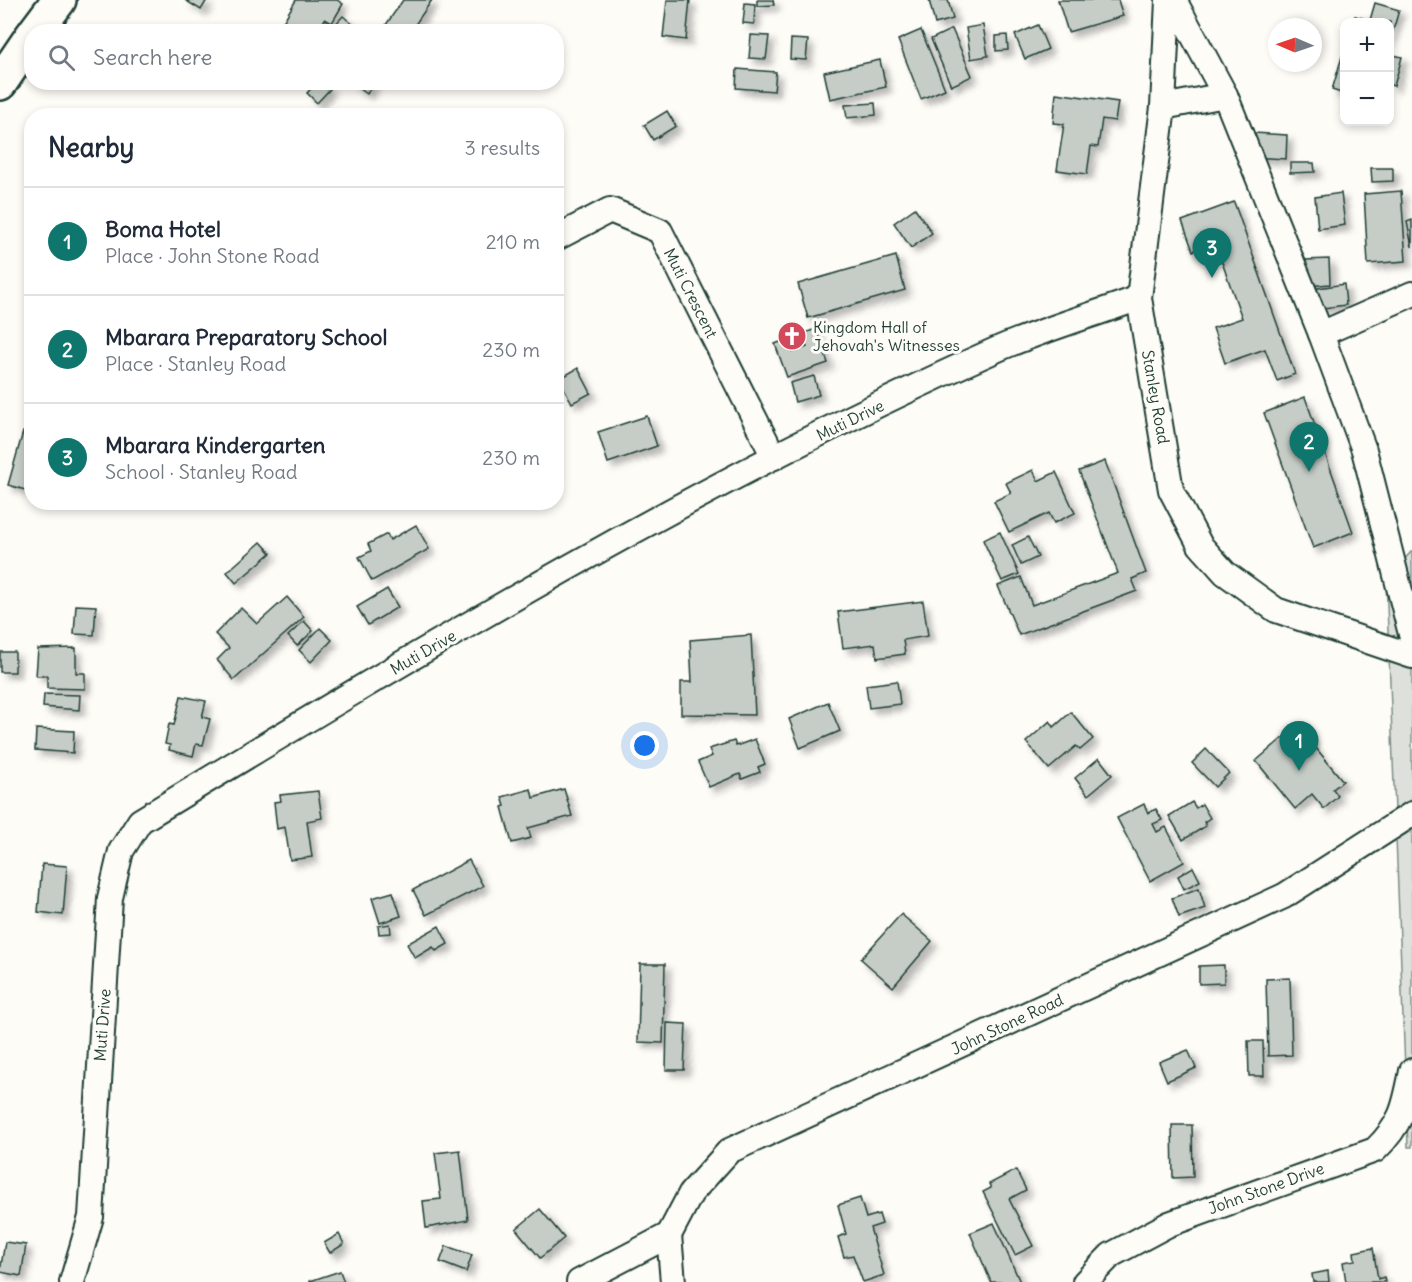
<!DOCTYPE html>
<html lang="en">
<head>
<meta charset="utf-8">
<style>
  :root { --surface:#fff; --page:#f2f2f3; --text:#1f2937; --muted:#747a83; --line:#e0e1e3; --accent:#0f766e }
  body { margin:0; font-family:Delius,sans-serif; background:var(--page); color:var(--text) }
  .controls { position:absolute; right:18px; top:18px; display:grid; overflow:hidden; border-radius:12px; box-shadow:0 3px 9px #0003 }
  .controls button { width:54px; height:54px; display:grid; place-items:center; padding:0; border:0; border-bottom:2px solid var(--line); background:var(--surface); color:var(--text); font:30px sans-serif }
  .compass { position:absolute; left:1268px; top:18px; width:54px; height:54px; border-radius:50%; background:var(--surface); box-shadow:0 3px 9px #0003; rotate:272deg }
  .you { position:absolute; left:645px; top:746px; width:21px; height:21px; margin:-15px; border:4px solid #fff; border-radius:50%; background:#1a73e8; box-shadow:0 0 0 9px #1a73e833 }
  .badge { display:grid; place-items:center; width:39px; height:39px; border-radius:50%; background:var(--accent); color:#fff; font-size:20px; font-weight:700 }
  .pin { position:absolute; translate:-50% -50px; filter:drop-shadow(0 2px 3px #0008) }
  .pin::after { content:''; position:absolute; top:32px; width:21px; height:18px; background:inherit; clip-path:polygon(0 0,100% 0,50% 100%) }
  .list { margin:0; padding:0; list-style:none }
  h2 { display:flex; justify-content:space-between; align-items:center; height:78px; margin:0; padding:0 24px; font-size:26px }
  h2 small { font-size:20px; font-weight:400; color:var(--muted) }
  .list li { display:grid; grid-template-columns:39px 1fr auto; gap:18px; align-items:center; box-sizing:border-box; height:108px; padding:0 24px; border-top:2px solid var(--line) }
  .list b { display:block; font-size:22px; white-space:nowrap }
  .list p { margin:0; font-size:20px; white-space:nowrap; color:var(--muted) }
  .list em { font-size:20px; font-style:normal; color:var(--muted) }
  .icon { flex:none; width:33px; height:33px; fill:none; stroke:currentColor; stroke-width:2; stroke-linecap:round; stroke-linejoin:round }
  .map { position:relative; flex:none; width:1412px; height:1282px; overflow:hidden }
  .search { position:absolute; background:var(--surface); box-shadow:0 3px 9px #0003; left:24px; top:24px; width:540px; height:66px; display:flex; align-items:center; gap:15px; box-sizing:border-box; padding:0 21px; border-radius:24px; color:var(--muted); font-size:22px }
  .panel { position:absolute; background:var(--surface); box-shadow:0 3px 9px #0003; left:24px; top:108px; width:540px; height:402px; border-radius:24px }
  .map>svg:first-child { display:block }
  .green { fill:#dde0db; stroke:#7e8e88; stroke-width:1.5 }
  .building { fill:#c6cdc7; stroke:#1f3d34; stroke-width:1.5; filter:url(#shadow) }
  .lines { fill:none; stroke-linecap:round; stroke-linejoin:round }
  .minor-casing { stroke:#1f3d34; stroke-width:28 }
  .secondary-casing { stroke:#1f3d34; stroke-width:38 }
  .minor { stroke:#fdfcf7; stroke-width:24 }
  .secondary { stroke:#fdfcf7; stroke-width:33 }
  .labels { text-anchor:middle; stroke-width:6; stroke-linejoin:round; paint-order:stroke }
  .street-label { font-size:16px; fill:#1f3d34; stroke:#fdfcf7 }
  .poi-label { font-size:16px; fill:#1f3d34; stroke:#fdfcf7; text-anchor:start }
</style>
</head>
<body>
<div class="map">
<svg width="1412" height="1282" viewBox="0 0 1412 1282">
  <defs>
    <filter id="shadow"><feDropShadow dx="5.5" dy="5.5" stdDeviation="3" flood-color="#0004"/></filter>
  </defs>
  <rect width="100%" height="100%" fill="#fdfcf7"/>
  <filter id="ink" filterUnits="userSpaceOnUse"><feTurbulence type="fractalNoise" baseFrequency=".0167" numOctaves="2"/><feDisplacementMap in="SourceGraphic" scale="12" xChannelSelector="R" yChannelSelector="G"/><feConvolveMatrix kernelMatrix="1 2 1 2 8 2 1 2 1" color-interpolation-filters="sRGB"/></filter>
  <g filter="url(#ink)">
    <polygon class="green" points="1412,551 1412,1147 1408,1147 1386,579"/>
    <g class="building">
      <polygon points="185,0 207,0 201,10"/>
      <polygon points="296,0 337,0 343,4 332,23 325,19 317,32 277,32"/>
      <polygon points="403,0 432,0 410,32 381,32"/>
      <polygon points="667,0 690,0 686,40 663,37"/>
      <polygon points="757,0 773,0 774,5 757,6"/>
      <polygon points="929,0 948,0 953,19 935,24"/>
      <polygon points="1058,0 1118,0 1123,16 1068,32"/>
      <polygon points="745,3 755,4 754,24 743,23"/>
      <polygon points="1375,3 1399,10 1390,41 1390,22 1353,22 1355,16 1370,20"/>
      <polygon points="343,16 362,32 336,32 332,28"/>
      <polygon points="983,25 988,56 971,59 966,28"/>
      <polygon points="1038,25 1048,49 1025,59 1015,35"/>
      <polygon points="952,29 972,76 951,86 931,39"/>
      <polygon points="921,30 945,89 921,99 898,40"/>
      <polygon points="751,35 769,36 766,59 749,58"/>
      <polygon points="1007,35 1008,50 996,51 996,36"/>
      <polygon points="791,39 808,40 806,60 790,59"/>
      <polygon points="1344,50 1344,94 1332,90"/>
      <polygon points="1390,54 1402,57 1394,86 1390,85"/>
      <polygon points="880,60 886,87 830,99 824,72"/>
      <polygon points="737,69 776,72 774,91 736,88"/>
      <polygon points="317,82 323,82 330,89 317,103 307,93"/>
      <polygon points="350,82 374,82 367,94"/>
      <polygon points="1056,93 1118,102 1115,121 1102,119 1098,147 1091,146 1087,174 1057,170 1064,124 1053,123"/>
      <polygon points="875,103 876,115 847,118 845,105"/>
      <polygon points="667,111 676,126 653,140 644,125"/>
      <polygon points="1253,133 1287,135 1286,159 1252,157"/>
      <polygon points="1290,163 1314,163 1315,172 1290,173"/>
      <polygon points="1371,168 1393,168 1393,181 1372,182"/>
      <polygon points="1401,191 1406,261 1368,264 1364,194"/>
      <polygon points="1341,193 1345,225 1318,229 1315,197"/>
      <polygon points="1234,202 1295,374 1277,381 1265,349 1225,363 1213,328 1242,318 1215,243 1193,251 1182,221"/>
      <polygon points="915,208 932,233 911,248 894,223"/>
      <polygon points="1412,220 1412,247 1407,222"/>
      <polygon points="896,256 905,290 808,318 798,284"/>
      <polygon points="1329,259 1330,284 1307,286 1305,260"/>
      <polygon points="1344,284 1346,305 1315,309 1312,289"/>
      <polygon points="816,329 828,363 787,377 775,344 788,339 793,352 807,347 802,334"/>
      <polygon points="578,368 591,393 572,403 559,379"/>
      <polygon points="814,376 819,395 795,402 790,383"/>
      <polygon points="1305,397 1353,532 1313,548 1264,413"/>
      <polygon points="647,416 657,446 608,463 598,432"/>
      <polygon points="23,432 32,435 32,492 8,485"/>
      <polygon points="1105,461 1146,573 1132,579 1137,591 1019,635 998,586 1021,577 1032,605 1118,573 1079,471"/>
      <polygon points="1033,470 1038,481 1056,472 1075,513 1054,523 1049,513 1009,532 994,501 1011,493 1006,483"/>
      <polygon points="416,525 429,549 372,581 359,557 371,551 368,544 387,534 390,540"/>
      <polygon points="1000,532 1019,574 1002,581 983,540"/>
      <polygon points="1028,537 1038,557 1021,565 1012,545"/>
      <polygon points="261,542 271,553 236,583 227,572"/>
      <polygon points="387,589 398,607 368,625 357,607"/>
      <polygon points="287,597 304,617 234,680 217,660 229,648 215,634 241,608 257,624"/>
      <polygon points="923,601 928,636 903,640 905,654 877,658 875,644 843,648 838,612"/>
      <polygon points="76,605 96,606 94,635 74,634"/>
      <polygon points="304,621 313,631 297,646 288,636"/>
      <polygon points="320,628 332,640 311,662 299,650"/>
      <polygon points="751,635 755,715 681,714 681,682 692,682 690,640"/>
      <polygon points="76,648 76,673 85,673 85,689 47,688 47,676 36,676 38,649"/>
      <rect x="0" y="652" width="15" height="20"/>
      <polygon points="897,681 900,704 869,708 866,685"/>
      <polygon points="44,694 80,695 79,710 43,707"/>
      <polygon points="181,696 206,701 202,717 210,719 203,745 196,744 193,756 169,750 170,745 165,744 169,724 174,725"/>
      <polygon points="828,702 840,731 800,748 789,719"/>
      <polygon points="1071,712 1093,739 1080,750 1076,746 1049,769 1026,742 1050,721 1054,727"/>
      <polygon points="36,729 74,731 73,753 35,750"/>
      <polygon points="1302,731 1343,781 1333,789 1338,796 1324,809 1312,794 1295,809 1256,761 1285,736 1289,742"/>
      <polygon points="755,739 765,764 758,767 760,772 742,779 740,774 709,787 698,762 712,756 709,749 734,741 736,746"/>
      <polygon points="1206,749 1229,773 1215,787 1192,763"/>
      <polygon points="1099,758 1112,775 1088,795 1075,778"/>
      <polygon points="531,789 533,798 564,789 572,816 528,828 531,838 512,843 502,807 505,806 502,797"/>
      <polygon points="318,791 322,818 307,821 312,857 290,860 285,827 277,829 274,802 281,801 280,795"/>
      <polygon points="1192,802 1196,808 1202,804 1210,818 1204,822 1206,826 1183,840 1169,816"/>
      <polygon points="1144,804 1148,813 1156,809 1162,820 1153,824 1157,832 1166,827 1184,862 1150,881 1117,818"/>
      <polygon points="469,860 483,886 426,915 413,890"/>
      <polygon points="42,864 67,866 63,915 38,912"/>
      <polygon points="1193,867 1200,881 1184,889 1178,876"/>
      <polygon points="1199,888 1205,908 1179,917 1172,898"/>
      <polygon points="393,892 401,916 380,923 372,898"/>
      <polygon points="901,914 932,941 893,987 861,959"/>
      <polygon points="390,924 391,933 379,934 378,926"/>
      <polygon points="439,926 448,944 436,951 433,947 415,958 407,944"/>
      <polygon points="640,964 665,964 663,1043 638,1042"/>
      <polygon points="1224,965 1224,983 1199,984 1199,966"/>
      <polygon points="1290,978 1292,1055 1268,1056 1266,979"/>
      <polygon points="667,1023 686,1024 684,1070 666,1070"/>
      <polygon points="1248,1041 1263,1041 1264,1076 1249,1076"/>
      <polygon points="1188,1050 1196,1068 1167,1081 1159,1062"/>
      <polygon points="1172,1125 1192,1125 1193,1177 1173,1178"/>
      <polygon points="460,1150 468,1220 426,1228 423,1201 441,1199 435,1153"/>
      <polygon points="1016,1170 1026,1190 1009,1199 1033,1246 1015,1255 983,1192 991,1188 989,1184"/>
      <polygon points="860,1198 866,1218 879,1214 882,1224 870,1228 884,1275 863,1282 853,1255 844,1257 838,1237 846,1234 838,1205"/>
      <polygon points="540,1209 564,1238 540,1258 516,1229"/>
      <polygon points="994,1223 1020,1282 991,1282 970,1233"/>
      <polygon points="339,1234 344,1244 330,1253 324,1243"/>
      <polygon points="5,1242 26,1245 21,1276 0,1272"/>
      <polygon points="446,1246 472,1255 466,1272 440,1262"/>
      <polygon points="1373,1248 1378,1279 1384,1277 1385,1282 1346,1282 1343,1262 1355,1260 1354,1252"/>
      <polygon points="340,1271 344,1282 310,1282 310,1281"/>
      <polygon points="1328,1271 1329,1282 1313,1282 1312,1274"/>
    </g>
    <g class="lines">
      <g class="minor-casing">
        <g id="minor">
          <polyline points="1168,0 1163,107 1139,298 1171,490 1200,545 1225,573 1276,610 1412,656"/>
          <polyline points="1174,0 1225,95 1321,334 1364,450 1412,638"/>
          <polyline points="1163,107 1225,95"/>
          <polyline points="556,238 610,210 660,231 774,457"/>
          <polyline points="1321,334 1412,294"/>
          <path d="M72,1282L91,1217L110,898L121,851L140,821C420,651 701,481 1000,348C1045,329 1093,315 1139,298"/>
          <polyline points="579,1282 669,1235"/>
          <polyline points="673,1282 669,1235 691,1193 729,1151 1284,896 1412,814"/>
          <path d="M1085,1282L1111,1255L1169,1224L1375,1150C1402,1124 1405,1107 1412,1071"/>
        </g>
      </g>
      <g class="secondary-casing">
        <g id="secondary">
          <polyline points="35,32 59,0"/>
          <polyline points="0,83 32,36"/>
        </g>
      </g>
      <use href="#minor" class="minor"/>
      <use href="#secondary" class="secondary"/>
    </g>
  </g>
  <defs>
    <g id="church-disc" transform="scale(1.5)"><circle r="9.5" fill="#d1495b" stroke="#fdfcf7"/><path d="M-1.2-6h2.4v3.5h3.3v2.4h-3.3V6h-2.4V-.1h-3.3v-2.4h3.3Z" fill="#fff"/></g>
  </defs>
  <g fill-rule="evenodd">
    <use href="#church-disc" x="792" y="336"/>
  </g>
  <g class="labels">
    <g class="street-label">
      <text transform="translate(691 293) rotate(63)" y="6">Muti Crescent</text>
      <text transform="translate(1156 397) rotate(80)" y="6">Stanley Road</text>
      <text transform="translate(850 420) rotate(-26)" y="6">Muti Drive</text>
      <text transform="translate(423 652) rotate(-30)" y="6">Muti Drive</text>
      <text transform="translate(1007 1024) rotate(-25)" y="6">John Stone Road</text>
      <text transform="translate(102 1025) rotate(-86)" y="6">Muti Drive</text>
      <text transform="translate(1266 1188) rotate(-20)" y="6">John Stone Drive</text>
    </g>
    <g class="poi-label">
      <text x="813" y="333">Kingdom Hall of<tspan x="813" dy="18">Jehovah's Witnesses</tspan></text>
    </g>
  </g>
</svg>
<div class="controls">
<button>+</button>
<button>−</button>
</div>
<svg class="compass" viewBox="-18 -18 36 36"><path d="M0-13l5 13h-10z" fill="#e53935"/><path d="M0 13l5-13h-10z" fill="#747a83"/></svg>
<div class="you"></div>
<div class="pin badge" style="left:1299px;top:771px">1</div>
<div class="pin badge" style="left:1309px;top:472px">2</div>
<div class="pin badge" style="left:1212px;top:278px">3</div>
<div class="search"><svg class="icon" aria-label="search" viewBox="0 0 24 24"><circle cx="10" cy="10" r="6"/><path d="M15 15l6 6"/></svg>Search here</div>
<section class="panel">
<h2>Nearby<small>3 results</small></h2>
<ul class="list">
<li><span class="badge">1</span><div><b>Boma Hotel</b><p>Place · John Stone Road</p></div><em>210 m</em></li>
<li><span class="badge">2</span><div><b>Mbarara Preparatory School</b><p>Place · Stanley Road</p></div><em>230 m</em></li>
<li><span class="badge">3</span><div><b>Mbarara Kindergarten</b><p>School · Stanley Road</p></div><em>230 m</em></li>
</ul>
</section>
</div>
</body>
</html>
